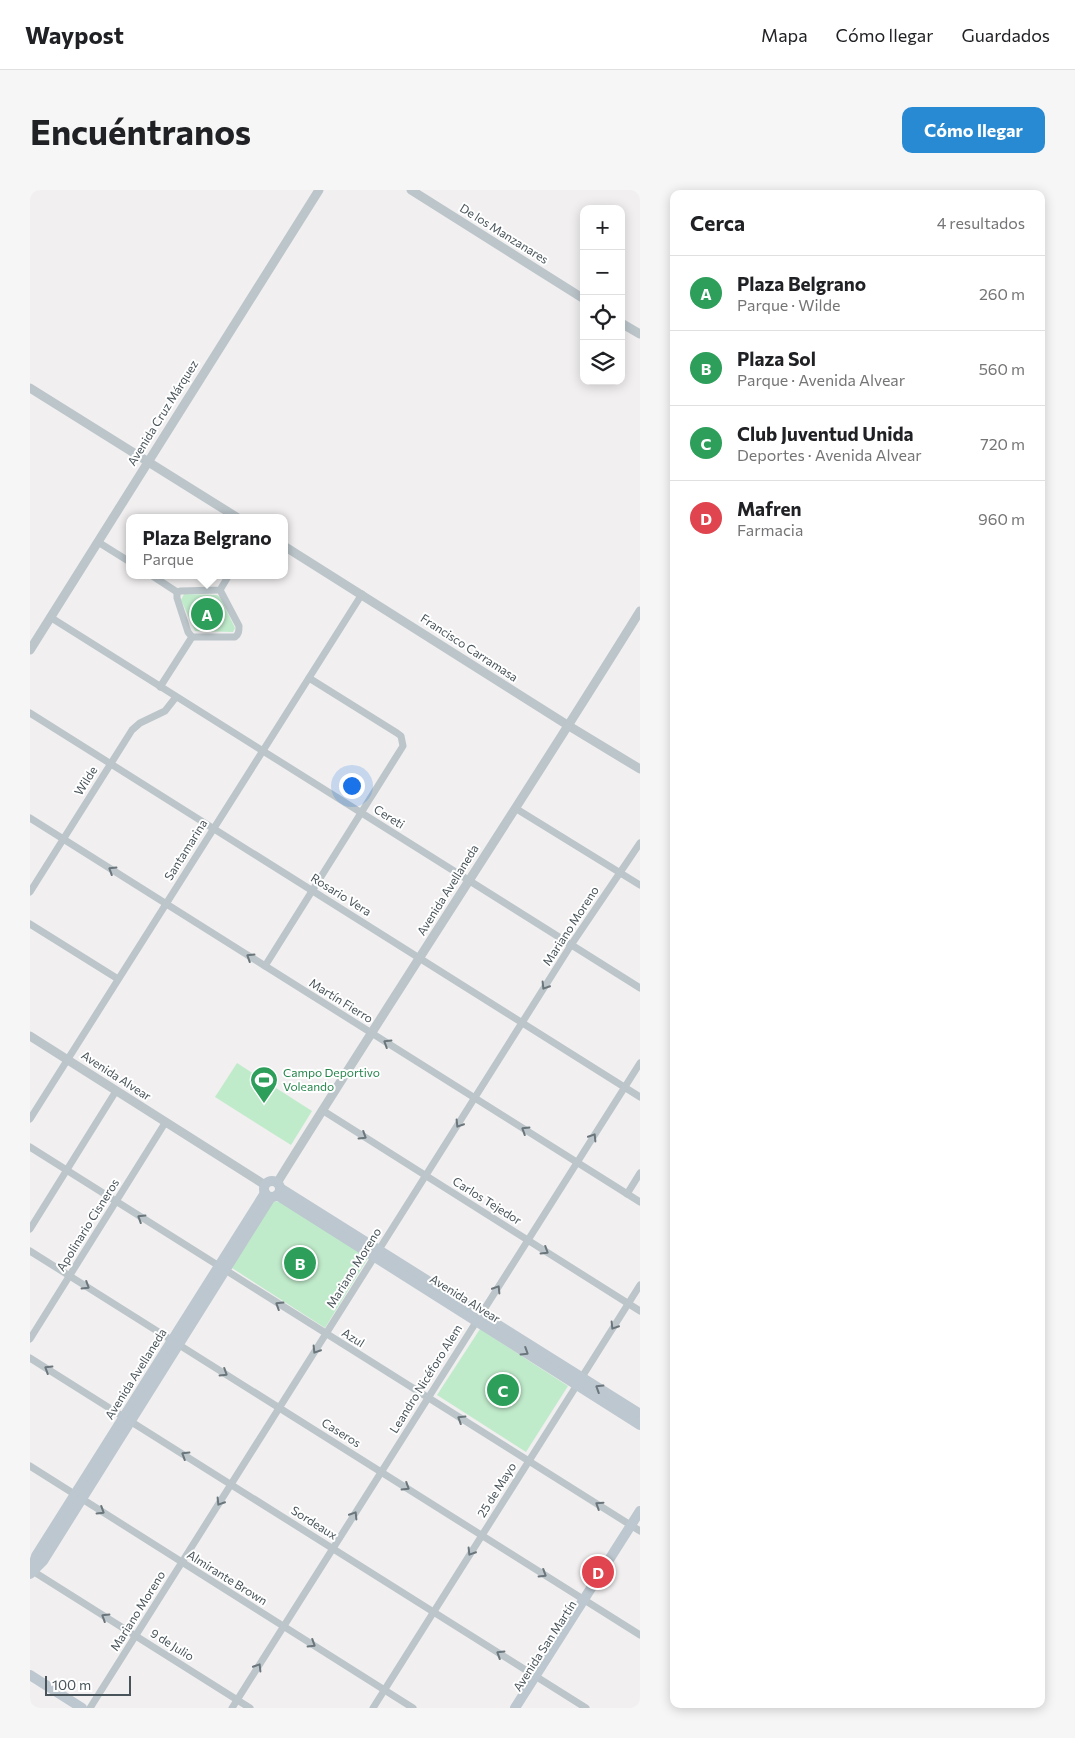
<!DOCTYPE html>
<html lang="es">
<head>
<meta charset="utf-8">
<style>
  :root { --surface:#fff; --page:#f6f6f6; --text:#202124; --muted:#757577; --line:#e0e0e0; --accent:#288ad2 }
  body { margin:0; font-family:Commissioner,sans-serif; background:var(--page); color:var(--text) }
  .controls { position:absolute; right:15px; top:15px; display:grid; overflow:hidden; border-radius:10px; box-shadow:0 2px 12px #0003 }
  .controls button { width:45px; height:45px; display:grid; place-items:center; padding:0; border:0; border-bottom:1px solid var(--line); background:var(--surface); color:var(--text); font:25px sans-serif }
  .scale { position:absolute; left:15px; bottom:12px; width:86px; box-sizing:border-box; padding-left:5px; border:2px solid #48545a; border-top:0; font-size:14px; line-height:18px; white-space:nowrap; color:#48545a; -webkit-text-stroke:4px #fff; paint-order:stroke }
  .you { position:absolute; left:321px; top:595px; width:18px; height:18px; margin:-12px; border:4px solid #fff; border-radius:50%; background:#1a73e8; box-shadow:0 0 0 8px #1a73e833 }
  .badge { display:grid; place-items:center; width:32px; height:32px; border-radius:50%; background:var(--accent); color:#fff; font-size:16px; font-weight:700 }
  .pin { position:absolute; translate:-50% -50%; border:2px solid #fff; box-shadow:0 1px 5px #0006 }
  .popup { position:absolute; left:96px; top:324px; width:162px; height:65px; box-sizing:border-box; display:grid; place-content:center; border-radius:10px; background:var(--surface); filter:drop-shadow(0 1px 4px #0005); font-size:16px; white-space:nowrap; color:var(--muted) }
  .popup b { font-size:19px; color:var(--text) }
  .popup::after { content:''; position:absolute; left:50%; top:100%; margin-left:-10px; border:10px solid transparent; border-top-color:var(--surface) }
  .list { margin:0; padding:0; list-style:none }
  h2 { display:flex; justify-content:space-between; align-items:center; height:65px; margin:0; padding:0 20px; font-size:21px }
  h2 small { font-size:16px; font-weight:400; color:var(--muted) }
  .list li { display:grid; grid-template-columns:32px 1fr auto; gap:15px; align-items:center; box-sizing:border-box; height:75px; padding:0 20px; border-top:1px solid var(--line) }
  .list b { display:block; font-size:19px; white-space:nowrap }
  .list p { margin:0; font-size:16px; white-space:nowrap; color:var(--muted) }
  .list em { font-size:16px; font-style:normal; color:var(--muted) }
  .icon { flex:none; width:28px; height:28px; fill:none; stroke:currentColor; stroke-width:2; stroke-linecap:round; stroke-linejoin:round }
  .map { position:relative; flex:none; width:610px; height:1518px; overflow:hidden; border-radius:10px }
  header { display:flex; align-items:center; gap:30px; box-sizing:border-box; height:70px; padding:0 25px; background:var(--surface); border-bottom:1px solid var(--line) }
  header strong { font-size:24px }
  nav { display:flex; gap:28px; margin-inline-start:auto; font-size:18px }
  .intro { display:flex; align-items:center; justify-content:space-between; box-sizing:border-box; height:120px; padding:0 30px }
  h1 { margin:0; font-size:35px }
  .button { padding:12px 22px; border-radius:10px; background:var(--accent); color:#fff; font-size:18px; font-weight:700 }
  main { display:flex; gap:30px; padding:0 30px }
  aside { flex:1; background:var(--surface); border-radius:10px; box-shadow:0 2px 12px #0003 }
  .map>svg:first-child { display:block }
  .green { fill:#c0ebcb }
  .lines { fill:none; stroke-linecap:round; stroke-linejoin:round }
  .minor { stroke:#bbc5ca; stroke-width:7 }
  .tertiary { stroke:#bbc5ca; stroke-width:9 }
  .secondary { stroke:#bcc7cf; stroke-width:10 }
  .oneway { stroke:#6a767c }
  .oneway2 { stroke:#6b767d }
  .labels { text-anchor:middle; stroke-width:4; stroke-linejoin:round; paint-order:stroke }
  .street-label { font-size:12px; fill:#48545a; stroke:#fff }
  .leisure-label { font-size:12px; fill:#27864d; stroke:#fff; text-anchor:start }
</style>
</head>
<body>
<header>
<strong>Waypost</strong>
<nav><a>Mapa</a><a>Cómo llegar</a><a>Guardados</a></nav>
</header>
<div class="intro"><h1>Encuéntranos</h1><a class="button">Cómo llegar</a></div>
<main>
<div class="map">
<svg width="610" height="1518" viewBox="0 0 610 1518">
  <rect width="100%" height="100%" fill="#f1efef"/>
  <g class="green">
    <polygon points="154,404 187,405 190,407 205,438 203,442 165,441 151,410"/>
    <polygon points="207,873 282,921 261,955 185,907"/>
    <polygon points="252,1011 338,1068 295,1138 202,1078 243,1012"/>
    <polygon points="450,1139 538,1196 496,1262 407,1205"/>
  </g>
  <g class="lines">
    <g class="minor">
      <polyline points="68,352 100,372"/>
      <polyline points="121,385 147,402"/>
      <polyline points="20,427 610,798"/>
      <path d="M162,447H205C209,444 209,441 209,436L190,400"/>
      <polyline points="130,497 162,447 158,442 147,408 147,402 151,401 190,400 199,385"/>
      <polyline points="0,523 610,907"/>
      <polyline points="485,618 610,695"/>
      <polyline points="0,628 610,1012"/>
      <polyline points="0,702 102,540 110,533 135,521 146,507"/>
      <polyline points="0,734 88,789"/>
      <polyline points="235,776 373,556 371,546 367,543 279,488"/>
      <polyline points="292,920 610,1121"/>
      <polyline points="0,929 332,404"/>
      <polyline points="0,957 610,1341"/>
      <polyline points="597,1004 610,983"/>
      <polyline points="0,1039 86,901"/>
      <polyline points="0,1061 610,1445"/>
      <polyline points="0,1149 135,933"/>
      <polyline points="0,1168 556,1518"/>
      <polyline points="0,1276 383,1518"/>
      <polyline points="1,1380 220,1518"/>
      <polyline points="60,1518 541,755 610,653"/>
      <polyline points="202,1518 610,873"/>
      <polyline points="343,1518 610,1095"/>
    </g>
    <g class="tertiary">
      <polyline points="381,0 554,109"/>
      <polyline points="591,133 610,144"/>
      <polyline points="0,198 208,328"/>
      <polyline points="254,356 539,536 610,579"/>
      <polyline points="0,460 289,0"/>
      <polyline points="0,846 235,995"/>
      <path d="M247,993C366,801 491,613 610,421"/>
    </g>
    <g class="secondary">
      <circle cx="242" cy="999" r="8"/>
      <polyline points="250,998 610,1224"/>
      <polyline points="247,1005 610,1235"/>
      <polyline points="2,1380 6,1366 235,1003"/>
      <polyline points="0,1384 13,1371 241,1007"/>
      <polyline points="0,1485 52,1518"/>
      <polyline points="485,1518 610,1321"/>
    </g>
  </g>
  <defs><path id="oneway-chevron" d="M-2-3.5L2.5 0L-2 3.5" fill="none" stroke-width="1.6" stroke-linecap="round" stroke-linejoin="round" transform="scale(1.25)"/></defs>
  <g class="oneway">
    <use href="#oneway-chevron" transform="translate(82 680) rotate(-148)"/>
    <use href="#oneway-chevron" transform="translate(220 767) rotate(-148)"/>
    <use href="#oneway-chevron" transform="translate(515 796) rotate(122)"/>
    <use href="#oneway-chevron" transform="translate(357 853) rotate(-148)"/>
    <use href="#oneway-chevron" transform="translate(429 934) rotate(122)"/>
    <use href="#oneway-chevron" transform="translate(495 940) rotate(-148)"/>
    <use href="#oneway-chevron" transform="translate(333 946) rotate(32)"/>
    <use href="#oneway-chevron" transform="translate(563 947) rotate(-58)"/>
    <use href="#oneway-chevron" transform="translate(111 1028) rotate(-148)"/>
    <use href="#oneway-chevron" transform="translate(515 1061) rotate(32)"/>
    <use href="#oneway-chevron" transform="translate(56 1096) rotate(32)"/>
    <use href="#oneway-chevron" transform="translate(467 1099) rotate(-58)"/>
    <use href="#oneway-chevron" transform="translate(249 1115) rotate(-148)"/>
    <use href="#oneway-chevron" transform="translate(584 1136) rotate(122)"/>
    <use href="#oneway-chevron" transform="translate(286 1160) rotate(122)"/>
    <use href="#oneway-chevron" transform="translate(18 1179) rotate(-148)"/>
    <use href="#oneway-chevron" transform="translate(194 1183) rotate(32)"/>
    <use href="#oneway-chevron" transform="translate(431 1229) rotate(-148)"/>
    <use href="#oneway-chevron" transform="translate(155 1265) rotate(-148)"/>
    <use href="#oneway-chevron" transform="translate(376 1297) rotate(32)"/>
    <use href="#oneway-chevron" transform="translate(190 1312) rotate(122)"/>
    <use href="#oneway-chevron" transform="translate(569 1315) rotate(-147)"/>
    <use href="#oneway-chevron" transform="translate(71 1321) rotate(32)"/>
    <use href="#oneway-chevron" transform="translate(324 1325) rotate(-58)"/>
    <use href="#oneway-chevron" transform="translate(441 1362) rotate(122)"/>
    <use href="#oneway-chevron" transform="translate(513 1384) rotate(32)"/>
    <use href="#oneway-chevron" transform="translate(75 1427) rotate(-148)"/>
    <use href="#oneway-chevron" transform="translate(282 1454) rotate(32)"/>
    <use href="#oneway-chevron" transform="translate(470 1464) rotate(-148)"/>
    <use href="#oneway-chevron" transform="translate(228 1477) rotate(-58)"/>
  </g>
  <g class="oneway2">
    <use href="#oneway-chevron" transform="translate(495 1162) rotate(32)"/>
    <use href="#oneway-chevron" transform="translate(569 1198) rotate(-148)"/>
  </g>
  <defs>
    <g id="stadium-pin" transform="scale(1.4375)"><path d="M0 17L-7.5 6A9.5 9.5 0 1 1 7.5 6Z" fill="#2e9e5b" stroke="#fff"/><path d="M0-5a6.5 5 0 1 0 0 10a6.5 5 0 1 0 0-10ZM-3.5-1.8h7v3.6h-7Z" fill="#fff"/></g>
  </defs>
  <g fill-rule="evenodd">
    <use href="#stadium-pin" x="234" y="890"/>
  </g>
  <g class="labels">
    <g class="street-label">
      <text transform="translate(474 44) rotate(32)" y="4">De los Manzanares</text>
      <text transform="translate(133 223) rotate(-58)" y="4">Avenida Cruz Márquez</text>
      <text transform="translate(439 458) rotate(33)" y="4">Francisco Carramasa</text>
      <text transform="translate(56 591) rotate(-58)" y="4">Wilde</text>
      <text transform="translate(359 627) rotate(32)" y="4">Cereti</text>
      <text transform="translate(156 660) rotate(-58)" y="4">Santamarina</text>
      <text transform="translate(418 700) rotate(-58)" y="4">Avenida Avellaneda</text>
      <text transform="translate(311 705) rotate(32)" y="4">Rosario Vera</text>
      <text transform="translate(541 736) rotate(-57)" y="4">Mariano Moreno</text>
      <text transform="translate(311 811) rotate(32)" y="4">Martín Fierro</text>
      <text transform="translate(86 886) rotate(33)" y="4">Avenida Alvear</text>
      <text transform="translate(457 1011) rotate(32)" y="4">Carlos Tejedor</text>
      <text transform="translate(58 1035) rotate(-58)" y="4">Apolinario Cisneros</text>
      <text transform="translate(324 1078) rotate(-58)" y="4">Mariano Moreno</text>
      <text transform="translate(435 1109) rotate(32)" y="4">Avenida Alvear</text>
      <text transform="translate(323 1148) rotate(32)" y="4">Azul</text>
      <text transform="translate(106 1184) rotate(-58)" y="4">Avenida Avellaneda</text>
      <text transform="translate(396 1189) rotate(-58)" y="4">Leandro Nicéforo Alem</text>
      <text transform="translate(311 1243) rotate(32)" y="4">Caseros</text>
      <text transform="translate(467 1300) rotate(-58)" y="4">25 de Mayo</text>
      <text transform="translate(284 1333) rotate(32)" y="4">Sordeaux</text>
      <text transform="translate(197 1388) rotate(32)" y="4">Almirante Brown</text>
      <text transform="translate(108 1421) rotate(-58)" y="4">Mariano Moreno</text>
      <text transform="translate(142 1455) rotate(32)" y="4">9 de Julio</text>
      <text transform="translate(515 1456) rotate(-57)" y="4">Avenida San Martín</text>
    </g>
    <g class="leisure-label">
      <text x="253" y="887">Campo Deportivo<tspan x="253" dy="14">Voleando</tspan></text>
    </g>
  </g>
</svg>
<div class="controls">
<button>+</button>
<button>−</button>
<button><svg class="icon" aria-label="locate" viewBox="0 0 24 24"><circle cx="12" cy="12" r="6"/><path d="M12 2v4M12 18v4M2 12h4M18 12h4"/></svg></button>
<button><svg class="icon" aria-label="layers" viewBox="0 0 24 24"><path d="M12 4l9 5-9 5-9-5zM3 14l9 5 9-5"/></svg></button>
</div>
<div class="scale">100 m</div>
<div class="you"></div>
<div class="pin badge" style="left:177px;top:424px;background:#2e9e5b">A</div>
<div class="popup"><b>Plaza Belgrano</b>Parque</div>
<div class="pin badge" style="left:270px;top:1073px;background:#2e9e5b">B</div>
<div class="pin badge" style="left:473px;top:1200px;background:#2e9e5b">C</div>
<div class="pin badge" style="left:568px;top:1382px;background:#e0444e">D</div>
</div>
<aside>
<h2>Cerca<small>4 resultados</small></h2>
<ul class="list">
<li><span class="badge" style="background:#2e9e5b">A</span><div><b>Plaza Belgrano</b><p>Parque · Wilde</p></div><em>260 m</em></li>
<li><span class="badge" style="background:#2e9e5b">B</span><div><b>Plaza Sol</b><p>Parque · Avenida Alvear</p></div><em>560 m</em></li>
<li><span class="badge" style="background:#2e9e5b">C</span><div><b>Club Juventud Unida</b><p>Deportes · Avenida Alvear</p></div><em>720 m</em></li>
<li><span class="badge" style="background:#e0444e">D</span><div><b>Mafren</b><p>Farmacia</p></div><em>960 m</em></li>
</ul>
</aside>
</main>
</body>
</html>
